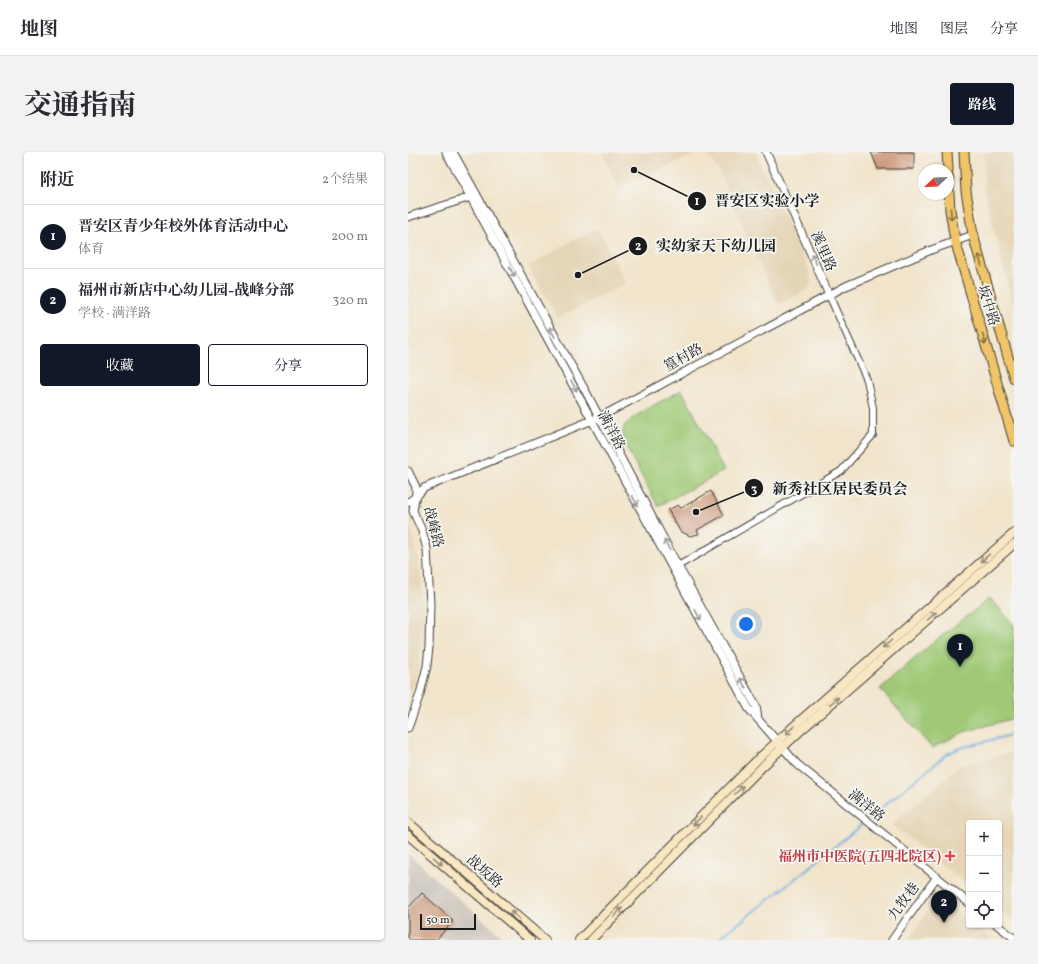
<!DOCTYPE html>
<html lang="zh">
<head>
<meta charset="utf-8">
<style>
  :root { --surface:#fff; --page:#f2f2f3; --text:#2b2b33; --muted:#7c7c81; --line:#e1e1e2; --accent:#111827 }
  body { margin:0; font-family:Vollkorn,"Noto Serif SC",serif; background:var(--page); color:var(--text) }
  .controls { position:absolute; right:12px; bottom:12px; display:grid; overflow:hidden; border-radius:4px; box-shadow:0 1px 3px #0004 }
  .controls button { width:36px; height:36px; display:grid; place-items:center; padding:0; border:0; border-bottom:1px solid var(--line); background:var(--surface); color:var(--text); font:20px sans-serif }
  .compass { position:absolute; left:510px; top:12px; width:36px; height:36px; border-radius:50%; background:var(--surface); box-shadow:0 1px 3px #0004; rotate:247deg }
  .scale { position:absolute; left:12px; bottom:10px; width:56px; box-sizing:border-box; padding-left:4px; border:2px solid #1c1c1c; border-top:0; font-size:11px; line-height:14px; white-space:nowrap; color:#1c1c1c; -webkit-text-stroke:3px #f6f6f2; paint-order:stroke }
  .you { position:absolute; left:338px; top:472px; width:14px; height:14px; margin:-10px; border:3px solid #fff; border-radius:50%; background:#1a73e8; box-shadow:0 0 0 6px #1a73e833 }
  .badge { display:grid; place-items:center; width:26px; height:26px; border-radius:50%; background:var(--accent); color:#fff; font-size:13px; font-weight:700 }
  .pin { position:absolute; translate:-50% -33px; filter:drop-shadow(0 1px 2px #0008) }
  .pin::after { content:''; position:absolute; top:21px; width:14px; height:12px; background:inherit; clip-path:polygon(0 0,100% 0,50% 100%) }
  .list { margin:0; padding:0; list-style:none }
  h2 { display:flex; justify-content:space-between; align-items:center; height:52px; margin:0; padding:0 16px; font-size:17px }
  h2 small { font-size:13px; font-weight:400; color:var(--muted) }
  .list li { display:grid; grid-template-columns:26px 1fr auto; gap:12px; align-items:center; box-sizing:border-box; height:64px; padding:0 16px; border-top:1px solid var(--line) }
  .list b { display:block; font-size:15px; white-space:nowrap }
  .list p { margin:0; font-size:13px; white-space:nowrap; color:var(--muted) }
  .list em { font-size:13px; font-style:normal; color:var(--muted) }
  .actions { display:flex; gap:8px; padding:12px 16px }
  .actions a { flex:1; padding:9px 0; border:1px solid var(--accent); border-radius:4px; text-align:center; font-size:14px; color:var(--accent) }
  .actions .main { background:var(--accent); color:#fff }
  .icon { flex:none; width:22px; height:22px; fill:none; stroke:currentColor; stroke-width:2; stroke-linecap:round; stroke-linejoin:round }
  .map { position:relative; flex:none; width:606px; height:788px; overflow:hidden; border-radius:4px }
  header { display:flex; align-items:center; gap:24px; box-sizing:border-box; height:56px; padding:0 20px; background:var(--surface); border-bottom:1px solid var(--line) }
  header strong { font-size:19px }
  nav { display:flex; gap:22px; margin-inline-start:auto; font-size:14px }
  .intro { display:flex; align-items:center; justify-content:space-between; box-sizing:border-box; height:96px; padding:0 24px }
  h1 { margin:0; font-size:28px }
  .button { padding:10px 18px; border-radius:4px; background:var(--accent); color:#fff; font-size:14px; font-weight:700 }
  main { display:flex; gap:24px; padding:0 24px }
  aside { flex:1; background:var(--surface); border-radius:4px; box-shadow:0 1px 3px #0004 }
  .map>svg:first-child { display:block }
  .built { fill:#e5d5b7 }
  .industrial { fill:#c9c3b8 }
  .green { fill:#9fc976; stroke:#5e7249 }
  .lines { fill:none; stroke-linecap:round; stroke-linejoin:round }
  .stream { stroke:#6fabe0; stroke-width:2 }
  .building { fill:#cc997b }
  .minor-casing { stroke:#3c3a36; stroke-width:8 }
  .tertiary-casing { stroke:#3c3a36; stroke-width:9 }
  .secondary-casing { stroke:#3c3a36; stroke-width:10 }
  .primary-casing { stroke:#3c3a36; stroke-width:11 }
  .minor { stroke:#fff; stroke-width:6 }
  .tertiary { stroke:#fff; stroke-width:7 }
  .secondary { stroke:#f9e7c3; stroke-width:8 }
  .primary { stroke:#f0c469; stroke-width:9 }
  .oneway { stroke:#867042 }
  .oneway2 { stroke:#999 }
  .oneway3 { stroke:#968c78 }
  .health-dot { fill:#e0444e; stroke:#f6f6f2; stroke-width:1.5 }
  .labels { text-anchor:middle; stroke-width:3.5; stroke-linejoin:round; paint-order:stroke }
  .street-label { font-size:14px; fill:#1c1c1c; stroke:#f6f6f2 }
  .health-label { font-size:14px; font-weight:bold; fill:#be3a42; stroke:#f6f6f2; text-anchor:end }
  .leader { fill:none; stroke:#1c1c1c; stroke-width:1.5 }
  .callout-dot { fill:#1c1c1c; stroke:#f6f6f2; stroke-width:1.5 }
  .mark-label { font-size:12px; text-anchor:middle; font-weight:bold; fill:#fff }
  .callout-label { font-size:15px; text-anchor:middle; font-weight:bold; fill:#1c1c1c; stroke:#f6f6f2; stroke-width:3.5; stroke-linejoin:round; paint-order:stroke }
</style>
</head>
<body>
<header>
<strong>地图</strong>
<nav><a>地图</a><a>图层</a><a>分享</a></nav>
</header>
<div class="intro"><h1>交通指南</h1><a class="button">路线</a></div>
<main>
<aside>
<h2>附近<small>2个结果</small></h2>
<ul class="list">
<li><span class="badge">1</span><div><b>晋安区青少年校外体育活动中心</b><p>体育</p></div><em>200 m</em></li>
<li><span class="badge">2</span><div><b>福州市新店中心幼儿园-战峰分部</b><p>学校 · 满洋路</p></div><em>320 m</em></li>
</ul>
<div class="actions"><a class="main">收藏</a><a>分享</a></div>
</aside>
<div class="map">
<svg width="606" height="788" viewBox="0 0 606 788">
  <rect width="100%" height="100%" fill="#f6f6f2"/>
  <filter id="ink" filterUnits="userSpaceOnUse"><feTurbulence type="fractalNoise" baseFrequency=".025" numOctaves="2"/><feDisplacementMap in="SourceGraphic" scale="8" xChannelSelector="R" yChannelSelector="G"/><feConvolveMatrix kernelMatrix="1 2 1 2 8 2 1 2 1" color-interpolation-filters="sRGB"/></filter>
  <filter id="wash" filterUnits="userSpaceOnUse"><feTurbulence type="fractalNoise" baseFrequency=".012" numOctaves="4" result="noise"/><feDisplacementMap in="SourceGraphic" scale="16" xChannelSelector="R" yChannelSelector="G"/><feGaussianBlur stdDeviation="0.9" result="paint"/><feColorMatrix in="noise" values="0 0 0 0 0 0 0 0 0 0 0 0 0 0 0 0 0 1.4 0 .05"/><feComposite in="paint" operator="in"/></filter>
  <g filter="url(#wash)">
    <rect width="100%" height="100%" fill="#f1e4ca"/>
    <g class="built">
      <polygon points="194,0 292,0 210,36"/>
      <polygon points="297,0 347,0 401,119 403,131 399,138 370,153 311,19"/>
      <polygon points="576,0 606,0 606,158 576,38"/>
      <polygon points="190,76 218,131 150,166 120,115 162,90"/>
      <polygon points="0,373 4,380 13,422 16,456 10,521 0,542"/>
      <polygon points="606,600 606,770 591,758 591,671 561,671 561,734 484,673 548,616 553,613"/>
      <polygon points="534,755 546,758 561,770 561,773 565,773 585,788 500,788 517,763 525,758"/>
    </g>
    <polygon class="industrial" points="0,702 98,788 0,788"/>
    <g class="green">
      <path d="M274,238L316,319L250,354L218,295C216,288 213,280 217,273C222,265 263,244 274,238Z"/>
      <polygon points="582,446 606,473 606,566 556,580 524,596 472,537 522,493"/>
    </g>
    <g class="lines">
      <g class="stream">
        <polyline points="460,667 539,602 549,597 606,582"/>
        <polyline points="309,788 383,730 457,670"/>
      </g>
    </g>
    <g id="blocks">
      <g class="building">
        <polygon points="463,0 506,0 506,17 470,17"/>
        <polygon points="303,339 316,363 289,378 291,382 282,384 272,379 260,358 270,353 273,356"/>
        <polygon points="14,741 45,769 28,788 0,788 0,756"/>
      </g>
    </g>
  </g>
  <g filter="url(#ink)">
    <use href="#blocks" fill-opacity="0" stroke="#3c3a36" stroke-width="1"/>
    <g class="lines">
      <g class="minor-casing">
        <polyline id="minor" points="270,414 433,319 465,283 465,256 459,228 421,143"/>
      </g>
      <g class="tertiary-casing">
        <g id="tertiary">
          <polyline points="38,0 341,557 389,612 561,751"/>
          <polyline points="45,0 178,240 270,414 348,554 350,567"/>
          <polyline points="358,0 421,143"/>
          <polyline points="0,65 66,44"/>
          <polyline points="0,319 8,335 8,340 5,359 14,379 19,397 22,452 21,495 19,514 12,542 0,576"/>
          <polyline points="0,350 8,345 16,336 192,265 438,134 523,98 565,83"/>
          <polyline points="589,773 606,786"/>
          <polyline points="484,788 528,726"/>
        </g>
      </g>
      <g class="secondary-casing">
        <g id="secondary">
          <polyline points="0,670 137,788"/>
          <polyline points="0,683 122,788"/>
          <polyline points="171,788 350,607 386,574 606,381"/>
          <polyline points="183,788 355,614 391,580 606,392"/>
        </g>
      </g>
      <g class="primary-casing">
        <g id="primary">
          <polyline points="539,0 540,18"/>
          <polyline points="556,0 558,39 565,83 606,226"/>
          <polyline points="540,23 542,58 547,88 606,289"/>
        </g>
      </g>
      <use href="#minor" class="minor"/>
      <use href="#tertiary" class="tertiary"/>
      <use href="#secondary" class="secondary"/>
      <use href="#primary" class="primary"/>
    </g>
    <defs><path id="oneway-shaft" d="M-6 0H5M1.5-3L5.5 0L1.5 3" fill="none" stroke-width="1.6" stroke-linecap="round" stroke-linejoin="round"/></defs>
    <g class="oneway">
      <use href="#oneway-shaft" transform="translate(543 62) rotate(84)"/>
      <use href="#oneway-shaft" transform="translate(572 108) rotate(-106)"/>
      <use href="#oneway-shaft" transform="translate(576 187) rotate(74)"/>
    </g>
    <g class="oneway2">
      <use href="#oneway-shaft" transform="translate(406 107) rotate(-114)"/>
      <use href="#oneway-shaft" transform="translate(104 120) rotate(61)"/>
      <use href="#oneway-shaft" transform="translate(144 180) rotate(-119)"/>
      <use href="#oneway-shaft" transform="translate(166 234) rotate(61)"/>
      <use href="#oneway-shaft" transform="translate(227 349) rotate(61)"/>
      <use href="#oneway-shaft" transform="translate(259 393) rotate(-118)"/>
      <use href="#oneway-shaft" transform="translate(290 463) rotate(61)"/>
      <use href="#oneway-shaft" transform="translate(335 531) rotate(-119)"/>
    </g>
    <g class="oneway3">
      <use href="#oneway-shaft" transform="translate(577 406) rotate(139)"/>
      <use href="#oneway-shaft" transform="translate(524 464) rotate(-41)"/>
      <use href="#oneway-shaft" transform="translate(479 492) rotate(139)"/>
      <use href="#oneway-shaft" transform="translate(426 549) rotate(-41)"/>
      <use href="#oneway-shaft" transform="translate(382 578) rotate(137)"/>
      <use href="#oneway-shaft" transform="translate(331 638) rotate(-45)"/>
      <use href="#oneway-shaft" transform="translate(289 669) rotate(135)"/>
      <use href="#oneway-shaft" transform="translate(30 709) rotate(41)"/>
      <use href="#oneway-shaft" transform="translate(210 760) rotate(-45)"/>
      <use href="#oneway-shaft" transform="translate(107 763) rotate(-139)"/>
    </g>
  </g>
  <path class="health-dot" d="M540 698h4v4h4v4h-4v4h-4v-4h-4v-4h4z"/>
  <g class="labels">
    <g class="street-label">
      <text transform="translate(416 99) rotate(66)" y="5">溪里路</text>
      <text transform="translate(581 153) rotate(73)" y="5">坂中路</text>
      <text transform="translate(275 205) rotate(-29)" y="5">篁村路</text>
      <text transform="translate(204 278) rotate(62)" y="5">满洋路</text>
      <text transform="translate(26 375) rotate(75)" y="5">战峰路</text>
      <text transform="translate(459 653) rotate(39)" y="5">满洋路</text>
      <text transform="translate(77 719) rotate(41)" y="5">战坂路</text>
      <text transform="translate(495 749) rotate(-54)" y="5">九牧巷</text>
    </g>
    <g class="health-label">
      <text x="533" y="709">福州市中医院(五四北院区)</text>
    </g>
  </g>
  <path class="leader" d="M226 18L289 49M170 123L230 94M288 360L346 336"/>
  <g class="callout-dot">
    <circle cx="226" cy="18" r="4"/>
    <circle cx="170" cy="123" r="4"/>
    <circle cx="288" cy="360" r="4"/>
    <circle cx="289" cy="49" r="10"/>
    <circle cx="230" cy="94" r="10"/>
    <circle cx="346" cy="336" r="10"/>
  </g>
  <g class="mark-label">
    <text x="289" y="53">1</text>
    <text x="230" y="98">2</text>
    <text x="346" y="341">3</text>
  </g>
  <g class="callout-label">
    <text x="359" y="54">晋安区实验小学</text>
    <text x="308" y="99">实幼家天下幼儿园</text>
    <text x="432" y="342">新秀社区居民委员会</text>
  </g>
</svg>
<div class="controls">
<button>+</button>
<button>−</button>
<button><svg class="icon" aria-label="locate" viewBox="0 0 24 24"><circle cx="12" cy="12" r="6"/><path d="M12 2v4M12 18v4M2 12h4M18 12h4"/></svg></button>
</div>
<svg class="compass" viewBox="-18 -18 36 36"><path d="M0-13l5 13h-10z" fill="#e53935"/><path d="M0 13l5-13h-10z" fill="#7c7c81"/></svg>
<div class="scale">50 m</div>
<div class="you"></div>
<div class="pin badge" style="left:552px;top:515px">1</div>
<div class="pin badge" style="left:536px;top:771px">2</div>
</div>
</main>
</body>
</html>
